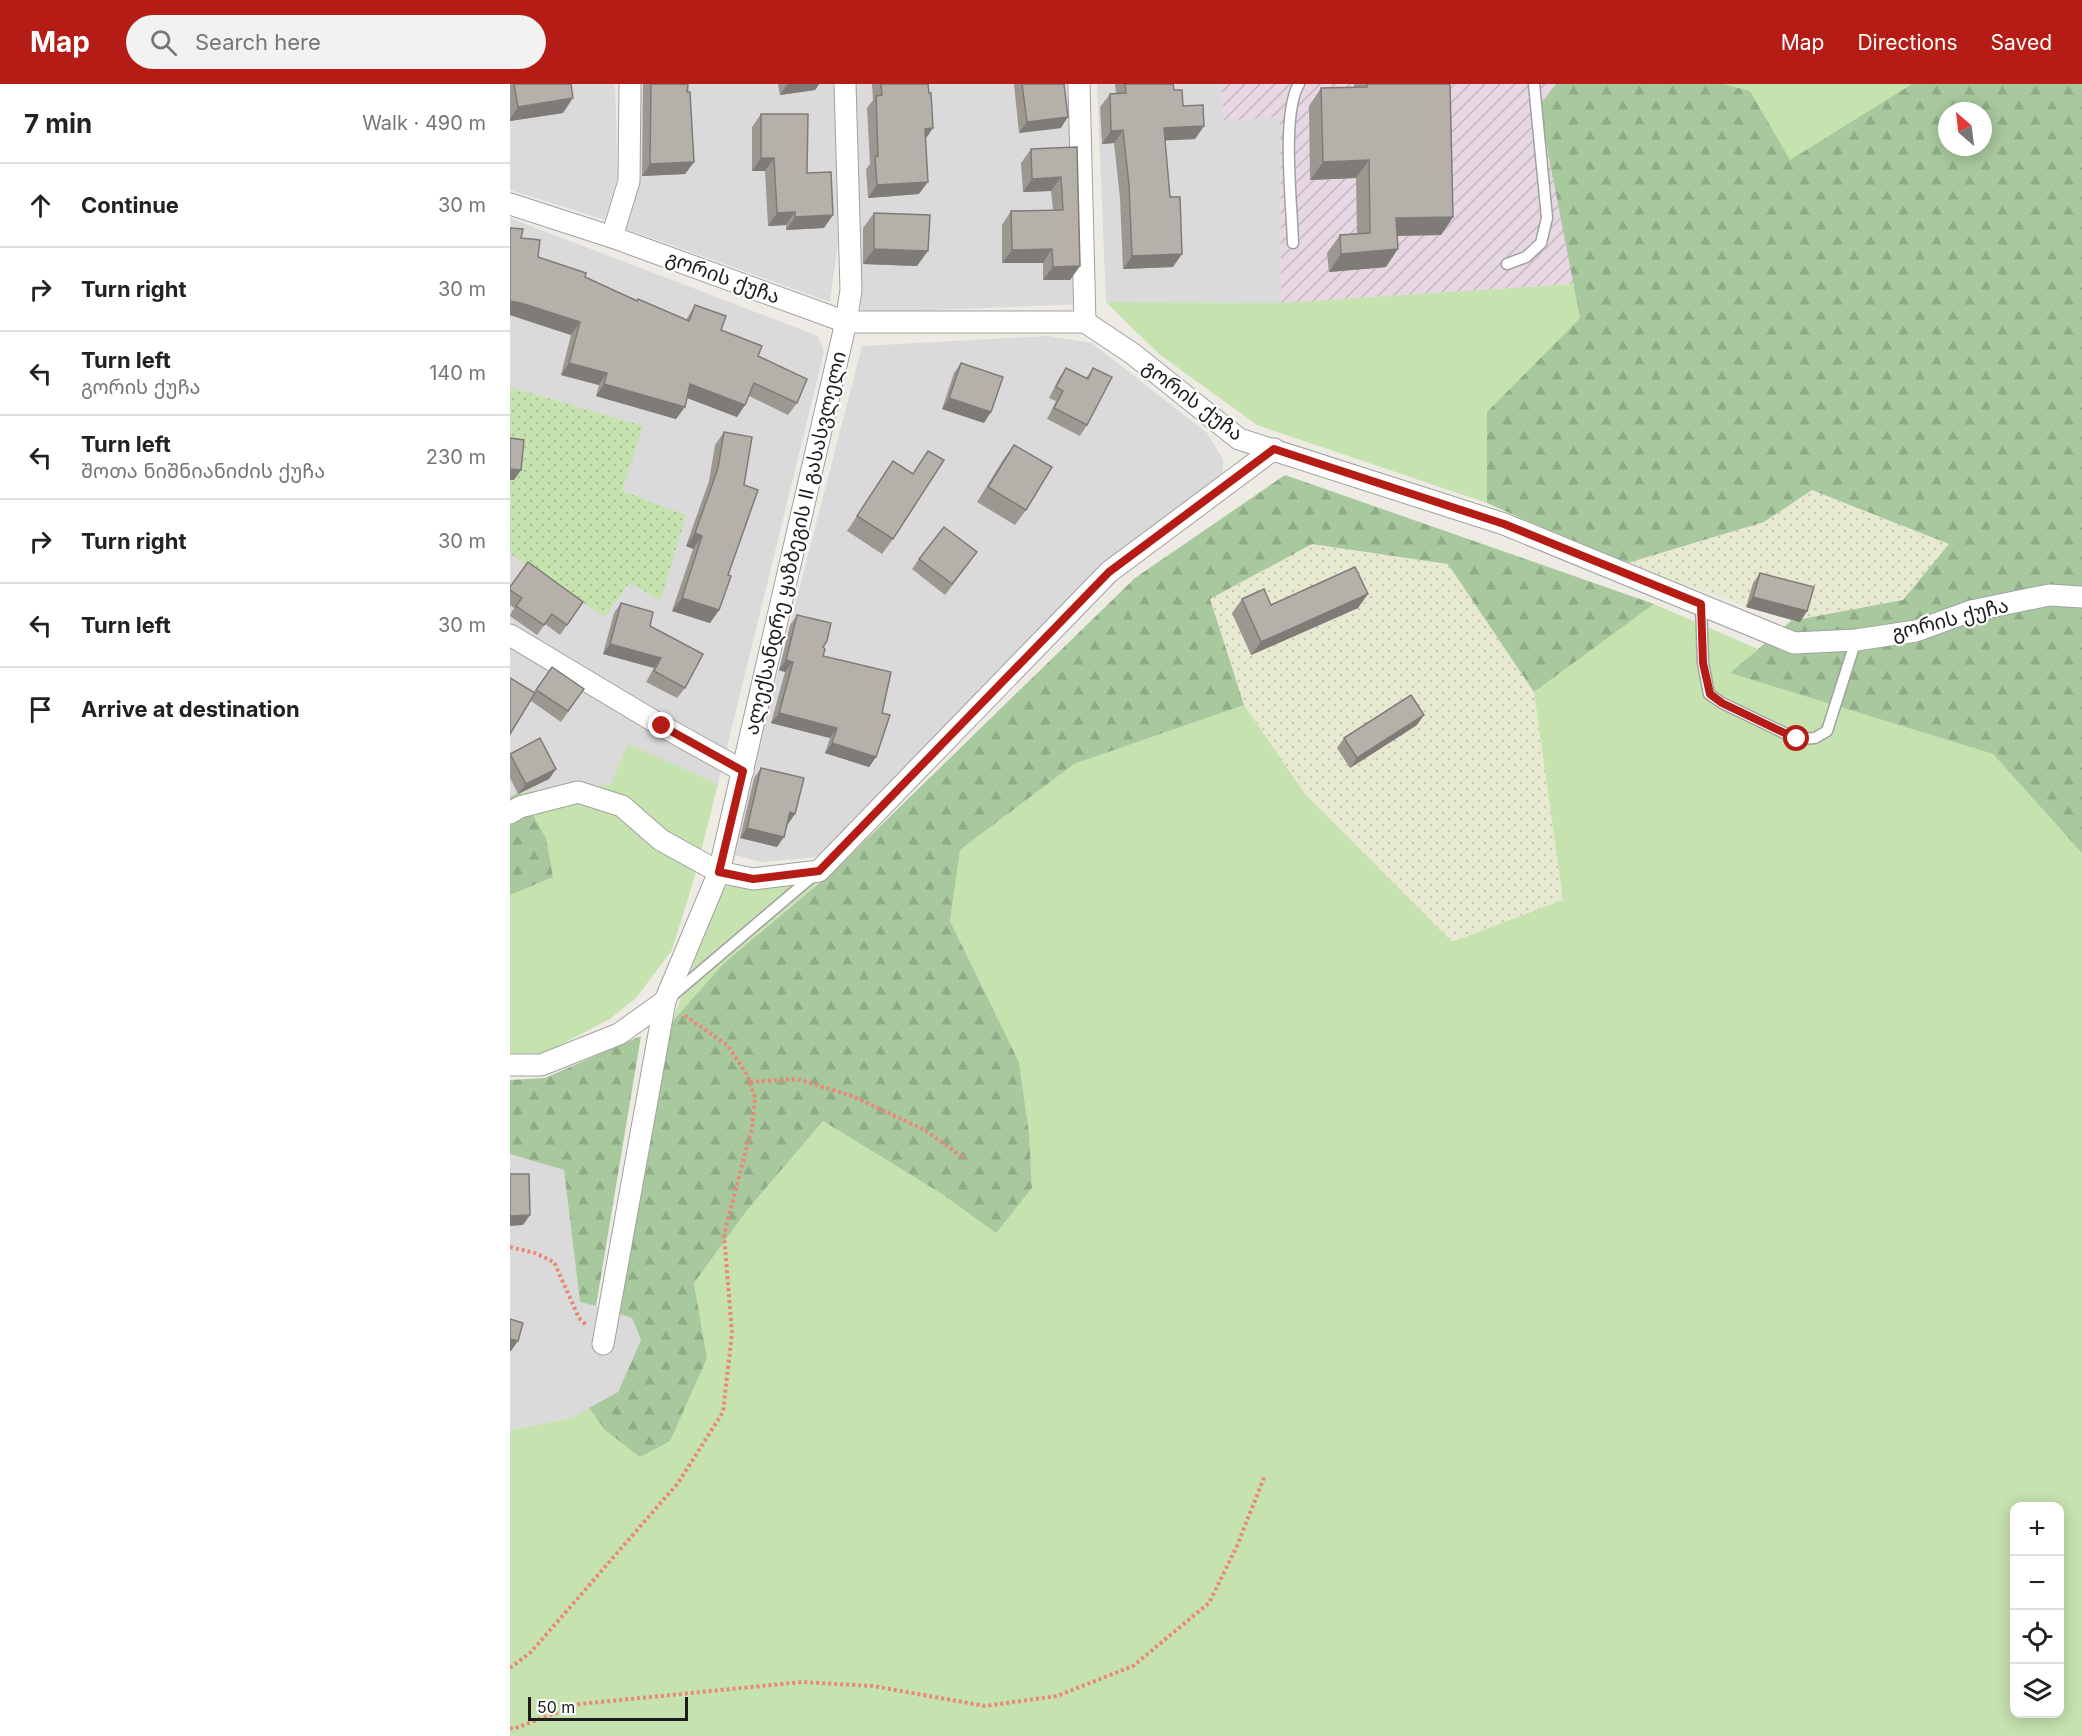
<!DOCTYPE html>
<html lang="en">
<head>
<meta charset="utf-8">
<style>
  :root { --surface:#fff; --page:#f2f2f2; --text:#222; --muted:#767676; --line:#e0e0e0; --accent:#b51c15 }
  body { margin:0; font-family:Inter,"Noto Sans Georgian",sans-serif; background:var(--page); color:var(--text) }
  .controls { position:absolute; right:18px; bottom:18px; display:grid; overflow:hidden; border-radius:12px; box-shadow:0 3px 15px #0003 }
  .controls button { width:54px; height:54px; display:grid; place-items:center; padding:0; border:0; border-bottom:2px solid var(--line); background:var(--surface); color:var(--text); font:30px sans-serif }
  .compass { position:absolute; left:1428px; top:18px; width:54px; height:54px; border-radius:50%; background:var(--surface); box-shadow:0 3px 15px #0003; rotate:332deg }
  .scale { position:absolute; left:18px; bottom:15px; width:160px; box-sizing:border-box; padding-left:6px; border:3px solid #1d1d1d; border-top:0; font-size:16px; line-height:21px; white-space:nowrap; color:#1d1d1d; -webkit-text-stroke:4px #fff; paint-order:stroke }
  .stop { position:absolute; width:18px; height:18px; margin:-14px; border:4px solid #b51c15; border-radius:50%; background:#fff }
  .stop.end { background:#b51c15; border-color:#fff; box-shadow:0 2px 6px #0008 }
  .list { margin:0; padding:0; list-style:none }
  h2 { display:flex; justify-content:space-between; align-items:center; height:78px; margin:0; padding:0 24px; font-size:26px }
  h2 small { font-size:20px; font-weight:400; color:var(--muted) }
  .list li { display:grid; grid-template-columns:39px 1fr auto; gap:18px; align-items:center; box-sizing:border-box; height:84px; padding:0 24px; border-top:2px solid var(--line) }
  .list b { display:block; font-size:22px; white-space:nowrap }
  .list p { margin:0; font-size:20px; white-space:nowrap; color:var(--muted) }
  .list em { font-size:20px; font-style:normal; color:var(--muted) }
  .icon { flex:none; width:33px; height:33px; fill:none; stroke:currentColor; stroke-width:2; stroke-linecap:round; stroke-linejoin:round }
  .map { position:relative; flex:none; width:1572px; height:1652px; overflow:hidden }
  header { display:flex; align-items:center; gap:36px; box-sizing:border-box; height:84px; padding:0 30px; background:var(--accent); color:#fff }
  header strong { font-size:28px }
  nav { display:flex; gap:33px; margin-inline-start:auto; font-size:21px }
  .search { width:420px; height:54px; background:var(--page); display:flex; align-items:center; gap:15px; box-sizing:border-box; padding:0 21px; border-radius:33px; color:var(--muted); font-size:22px }
  main { display:flex }
  aside { flex:1; background:var(--surface) }
  .map>svg:first-child { display:block }
  .residential { fill:#dbdada }
  .industrial { fill:url(#industrial-furrows) }
  .farmland { fill:url(#farmland-dots) }
  .grass { fill:#c6e2af; fill-rule:evenodd }
  .forest { fill:url(#forest-firs); fill-rule:evenodd }
  .garden { fill:url(#garden-dots) }
  .lines { fill:none; stroke-linecap:round; stroke-linejoin:round }
  .service-casing { stroke:#a1a1a1; stroke-width:13 }
  .minor-casing { stroke:#a1a1a1; stroke-width:23 }
  .path { stroke:#ea8878; stroke-width:4; stroke-dasharray:3 3; stroke-linecap:butt }
  .service { stroke:#fff; stroke-width:10 }
  .minor { stroke:#fff; stroke-width:21 }
  .wall { fill:#9d9792 }
  .shaded-wall { fill:#7f7b77 }
  .building { fill:#b6b0aa; stroke:#7f7b77; stroke-width:1.5 }
  .route { stroke:#b51c15; stroke-width:8 }
  .labels { text-anchor:middle; stroke-width:4.5; stroke-linejoin:round; paint-order:stroke }
  .street-label { font-size:20px; fill:#1d1d1d; stroke:#fff }
</style>
</head>
<body>
<header>
<strong>Map</strong>
<div class="search"><svg class="icon" aria-label="search" viewBox="0 0 24 24"><circle cx="10" cy="10" r="6"/><path d="M15 15l6 6"/></svg>Search here</div>
<nav><a>Map</a><a>Directions</a><a>Saved</a></nav>
</header>
<main>
<aside>
<h2>7 min<small>Walk · 490 m</small></h2>
<ul class="list">
<li><svg class="icon" aria-label="ahead" viewBox="0 0 24 24"><path d="M12 20V5M6 11l6-6 6 6"/></svg><div><b>Continue</b></div><em>30 m</em></li>
<li><svg class="icon" aria-label="right" viewBox="0 0 24 24"><path d="M7 20v-9h11M14 6l5 5-5 5"/></svg><div><b>Turn right</b></div><em>30 m</em></li>
<li><svg class="icon" aria-label="left" viewBox="0 0 24 24"><path d="M17 20v-9H6M10 6l-5 5 5 5"/></svg><div><b>Turn left</b><p>გორის ქუჩა</p></div><em>140 m</em></li>
<li><svg class="icon" aria-label="left" viewBox="0 0 24 24"><path d="M17 20v-9H6M10 6l-5 5 5 5"/></svg><div><b>Turn left</b><p>შოთა ნიშნიანიძის ქუჩა</p></div><em>230 m</em></li>
<li><svg class="icon" aria-label="right" viewBox="0 0 24 24"><path d="M7 20v-9h11M14 6l5 5-5 5"/></svg><div><b>Turn right</b></div><em>30 m</em></li>
<li><svg class="icon" aria-label="left" viewBox="0 0 24 24"><path d="M17 20v-9H6M10 6l-5 5 5 5"/></svg><div><b>Turn left</b></div><em>30 m</em></li>
<li><svg class="icon" aria-label="arrive" viewBox="0 0 24 24"><path d="M6 21V4h12l-3 4 3 4H6"/></svg><div><b>Arrive at destination</b></div></li>
</ul>
</aside>
<div class="map">
<svg width="1572" height="1652" viewBox="0 0 1572 1652">
  <defs>
    <pattern id="industrial-furrows" width="10" height="10" patternUnits="userSpaceOnUse" patternTransform="scale(1.5)"><rect width="10" height="10" fill="#e6d7e2"/><path d="M-1 1l2-2M0 10L10 0M9 11l2-2" fill="none" stroke="#c5b8c1"/></pattern>
    <pattern id="farmland-dots" width="8" height="8" patternUnits="userSpaceOnUse" patternTransform="scale(1.5)"><rect width="8" height="8" fill="#e7ead1"/><path d="M2 2h.1M6 6h.1" fill="none" stroke="#c6c8b3" stroke-width="1.8" stroke-linecap="round"/></pattern>
    <pattern id="forest-firs" width="22" height="20" patternUnits="userSpaceOnUse" patternTransform="scale(1.5)"><rect width="22" height="20" fill="#a8c89d"/><path d="M5 1l3.5 6h-7zM16 11l3.5 6h-7z" fill="#90ab87"/></pattern>
    <pattern id="garden-dots" width="8" height="8" patternUnits="userSpaceOnUse" patternTransform="scale(1.5)"><rect width="8" height="8" fill="#c6e2af"/><path d="M2 2h.1M6 6h.1" fill="none" stroke="#aac196" stroke-width="1.8" stroke-linecap="round"/></pattern>
  </defs>
  <rect width="100%" height="100%" fill="#edebe4"/>
  <g class="residential">
    <polygon points="0,0 105,0 108,92 95,136 0,106"/>
    <polygon points="121,0 324,0 328,159 320,218 111,143"/>
    <polygon points="342,0 569,0 577,220 351,229"/>
    <polygon points="587,0 712,0 714,37 770,33 771,219 596,218"/>
    <polygon points="0,134 308,252 314,268 208,700 118,661 100,701 10,708 0,713 0,470 95,532 119,499 151,515 111,407 132,342 0,303"/>
    <polygon points="538,252 582,259 697,349 713,375 713,402 599,483 307,773 251,778 221,770 352,262"/>
    <polygon points="0,1070 54,1086 70,1217 122,1234 131,1256 108,1308 62,1334 0,1346"/>
  </g>
  <polygon class="industrial" points="712,0 1046,0 1029,22 1064,200 771,219 770,33 714,37"/>
  <g class="farmland">
    <polygon points="1302,406 1440,460 1393,516 1281,537 1114,480 1254,438"/>
    <polygon points="802,460 939,480 1024,608 1053,816 942,858 795,710 734,621 700,515"/>
  </g>
  <g class="grass">
    <polygon points="1214,0 1402,0 1280,77 1240,7"/>
    <polygon points="1064,200 1070,234 977,328 977,419 747,341 649,270 596,218 771,219"/>
    <path d="M1144,520L1248,565L1221,589L1483,670L1572,769V1652H0V1346L62,1334L79,1324L95,1346L197,1274L184,1199L238,1125L313,1037L432,1110L486,1148L522,1104L519,1049L509,978L440,837L450,766L564,680L734,621L795,710L942,858L1053,816L1024,608ZM1504,1422H1550V1630H1504Z"/>
    <polygon points="118,660 208,700 184,795 162,866 126,914 100,935 25,974 0,973 0,811 43,793 36,754 10,708 100,701"/>
    <polygon points="317,792 213,880 162,938 212,802 258,802"/>
  </g>
  <g class="forest">
    <path d="M1046,0H1214L1240,7L1280,76L1402,0H1572V769L1483,670L1220,589L1281,537L1393,516L1439,460L1302,406L1254,438L1114,480L977,419V328L1070,234L1029,22ZM1437,27H1473V63H1437Z"/>
    <polygon points="775,391 1144,520 1024,608 938,480 802,460 700,515 734,621 564,680 450,766 440,837 509,978 519,1049 522,1104 486,1149 432,1110 313,1037 238,1125 184,1199 197,1274 160,1357 130,1373 95,1346 79,1324 108,1308 131,1256 122,1234 107,1229 162,938 213,880 326,785 625,494"/>
    <polygon points="10,708 36,754 43,793 0,811 0,713"/>
    <polygon points="131,952 86,1222 70,1218 54,1086 0,1070 0,996 35,994"/>
  </g>
  <polygon class="garden" points="0,303 133,342 112,407 176,431 151,516 119,499 95,533 0,470"/>
  <g class="lines">
    <g class="service-casing">
      <g id="service">
        <path d="M783,159C782,122 771,29 789,0"/>
        <polyline points="997,180 1016,173 1031,159 1037,134 1024,0"/>
        <polyline points="1191,520 1193,579 1199,610 1212,619 1287,655 1305,654 1317,647 1346,556"/>
        <polyline points="163,911 304,791"/>
      </g>
    </g>
    <g class="minor-casing">
      <g id="minor">
        <polyline points="569,0 575,238"/>
        <polyline points="0,120 102,153 336,238 575,238 623,270 729,355 994,440 1284,559 1346,556 1406,547 1461,527 1539,511 1572,513"/>
        <polyline points="102,153 119,97 120,0"/>
        <polyline points="0,551 152,642 233,687"/>
        <polyline points="0,729 10,723 68,708 112,722 151,756 209,788 243,795 309,787 599,488 764,365"/>
        <polyline points="0,981 31,981 109,950 155,917"/>
        <polyline points="93,1260 155,917 209,788 336,238 341,206 335,0"/>
      </g>
    </g>
    <g class="path">
      <polyline points="240,998 287,995 342,1012 415,1046 455,1075"/>
      <polyline points="0,1163 25,1169 44,1178 69,1234 77,1242"/>
      <polyline points="0,1584 21,1568 168,1399 213,1328 222,1249 214,1150 242,1044 245,1013 236,989 218,962 173,930"/>
      <polyline points="0,1644 3,1645 70,1620 292,1598 363,1602 475,1622 547,1612 623,1582 699,1519 727,1462 755,1391"/>
    </g>
    <use href="#service" class="service"/>
    <use href="#minor" class="minor"/>
  </g>
  <g class="wall">
    <polygon points="0,0 61,0 53,29 0,37"/>
    <polygon points="133,0 178,0 184,78 175,90 132,92"/>
    <polygon points="268,0 309,0 305,6 270,11"/>
    <polygon points="362,0 418,0 423,44 416,54 409,110 358,114 356,85 360,80 357,24 363,16"/>
    <polygon points="504,0 554,0 551,44 509,49"/>
    <polygon points="605,0 663,0 664,6 673,22 694,42 685,55 655,56 663,183 613,185 610,114 604,59 592,60 590,23 600,10 606,9"/>
    <polygon points="844,0 940,0 943,133 931,151 887,152 876,183 819,188 817,169 830,151 847,150 846,94 800,96 799,22 811,4 844,4"/>
    <polygon points="251,30 297,89 314,144 276,146 276,141 258,142 255,87 242,87 242,43"/>
    <polygon points="567,63 570,182 560,196 533,196 533,179 492,179 492,141 501,127 543,126 541,107 513,108 511,79 521,65"/>
    <polygon points="364,129 407,182 353,180 353,144"/>
    <polygon points="0,144 11,154 28,173 127,216 176,236 185,221 211,246 248,272 287,319 278,331 239,312 227,333 177,314 166,335 86,312 89,301 51,291 61,251 0,231"/>
    <polygon points="451,279 474,339 432,325 444,289"/>
    <polygon points="556,284 576,294 583,284 577,341 570,352 537,335 546,317 539,314 549,294"/>
    <polygon points="214,348 218,491 209,526 200,539 162,527 183,465 176,462 199,397 205,361"/>
    <polygon points="504,361 516,426 505,441 467,418 493,376"/>
    <polygon points="418,367 383,455 372,470 337,447 383,377 403,389"/>
    <polygon points="409,475 460,478 435,511 402,485"/>
    <polygon points="1250,489 1297,527 1290,538 1236,523 1243,499"/>
    <polygon points="0,503 73,518 50,551 35,540 27,551 0,532 0,531 4,524 0,521"/>
    <polygon points="732,515 761,521 848,524 741,571 722,529"/>
    <polygon points="111,519 140,542 175,604 167,614 136,598 144,584 93,570 104,529"/>
    <polygon points="287,531 313,563 313,572 372,629 366,673 359,683 315,669 320,654 261,639 275,588 269,586 280,541"/>
    <polygon points="42,583 74,605 51,638 21,617 24,608"/>
    <polygon points="907,641 840,684 827,664 834,654"/>
    <polygon points="0,670 46,685 39,695 8,710 0,694"/>
    <polygon points="251,684 285,730 277,740 267,763 230,754 244,694"/>
  </g>
  <g class="shaded-wall">
    <polygon points="278,0 309,0 305,6 270,11"/>
    <polygon points="63,14 53,29 0,37 0,35 8,23"/>
    <polygon points="558,33 551,44 509,49 517,38"/>
    <polygon points="694,42 685,55 645,57 654,44"/>
    <polygon points="423,44 414,57 415,45"/>
    <polygon points="613,46 604,59 592,60 601,47"/>
    <polygon points="251,74 264,74 255,87 242,87"/>
    <polygon points="859,76 846,94 800,96 813,78"/>
    <polygon points="184,78 175,90 132,92 140,80"/>
    <polygon points="551,93 541,107 513,108 522,95"/>
    <polygon points="418,98 409,110 358,114 367,101"/>
    <polygon points="285,128 276,141 258,142 267,129"/>
    <polygon points="323,131 314,144 276,146 285,133"/>
    <polygon points="943,133 931,151 873,152 886,134"/>
    <polygon points="364,165 418,167 407,182 353,180"/>
    <polygon points="542,165 533,179 492,179 502,166"/>
    <polygon points="888,165 876,183 819,188 831,170"/>
    <polygon points="672,170 663,183 613,185 622,172"/>
    <polygon points="570,182 560,196 533,196 543,183"/>
    <polygon points="0,217 11,219 70,238 61,251 0,231"/>
    <polygon points="59,279 97,289 89,301 51,291"/>
    <polygon points="94,300 175,323 166,335 86,312"/>
    <polygon points="180,300 235,321 227,333 172,312"/>
    <polygon points="439,314 481,328 474,339 432,325"/>
    <polygon points="0,385 11,386 4,396 0,396"/>
    <polygon points="185,449 192,452 183,465 176,462"/>
    <polygon points="858,510 848,524 741,571 751,558"/>
    <polygon points="1243,513 1297,527 1290,538 1236,523"/>
    <polygon points="172,514 209,526 200,539 162,527"/>
    <polygon points="100,560 151,574 144,584 93,570"/>
    <polygon points="276,576 283,578 275,588 269,586"/>
    <polygon points="269,629 327,644 320,654 261,639"/>
    <polygon points="914,631 907,641 840,684 847,674"/>
    <polygon points="322,659 366,673 359,683 315,669"/>
    <polygon points="46,685 39,695 8,710 16,700"/>
    <polygon points="280,728 285,730 278,740 273,739"/>
    <polygon points="237,744 274,753 267,763 230,754"/>
    <polygon points="20,1131 13,1141 0,1142 0,1132"/>
    <polygon points="0,1255 8,1257 1,1267 0,1267"/>
  </g>
  <g class="building">
    <polygon points="4,0 61,0 63,14 8,23"/>
    <polygon points="141,0 178,0 177,8 180,8 184,78 140,80"/>
    <polygon points="371,0 418,0 419,9 421,9 423,44 415,45 418,98 367,101 365,73 368,72 366,12 372,11"/>
    <polygon points="512,0 554,0 558,33 517,38"/>
    <polygon points="615,0 663,0 664,6 672,6 673,22 693,21 694,42 654,44 660,113 670,113 672,170 622,172 619,101 613,46 601,47 600,10 616,9"/>
    <polygon points="857,0 940,0 943,133 886,134 888,165 831,170 830,151 860,149 859,76 813,78 811,4 857,3"/>
    <polygon points="251,30 298,30 297,89 321,88 323,131 285,133 285,128 267,129 264,74 251,74"/>
    <polygon points="567,63 570,182 543,183 542,165 502,166 501,127 553,126 551,93 522,95 521,65"/>
    <polygon points="364,129 420,131 418,167 364,165"/>
    <polygon points="0,144 13,145 11,154 30,156 28,173 76,189 75,193 127,217 128,215 179,237 185,221 216,232 211,246 252,262 248,272 297,295 287,319 244,299 235,321 180,300 175,323 94,300 97,289 59,279 70,238 11,219 0,217"/>
    <polygon points="451,279 493,293 481,328 439,314"/>
    <polygon points="556,284 578,295 583,284 602,293 577,341 544,324 553,307 546,303"/>
    <polygon points="214,348 242,353 234,401 248,406 218,491 221,492 209,526 172,514 192,452 185,449 208,384"/>
    <polygon points="0,354 14,356 11,386 0,385"/>
    <polygon points="504,361 542,383 516,426 478,403"/>
    <polygon points="418,367 434,376 383,455 347,432 383,377 403,390"/>
    <polygon points="434,443 467,468 442,500 409,475"/>
    <polygon points="18,478 73,518 57,541 42,530 34,541 6,522 12,514 0,506 0,503"/>
    <polygon points="845,483 858,510 751,558 732,515 754,505 761,521"/>
    <polygon points="1250,489 1304,503 1297,527 1243,513"/>
    <polygon points="111,519 143,528 140,542 193,570 175,604 144,587 151,574 100,560"/>
    <polygon points="287,531 321,539 317,557 313,563 315,565 313,572 381,588 372,629 380,631 366,673 322,659 327,644 269,629 283,578 276,576"/>
    <polygon points="42,583 74,605 58,627 26,606"/>
    <polygon points="0,594 25,609 0,650"/>
    <polygon points="901,611 914,631 847,674 834,654"/>
    <polygon points="30,654 46,685 16,700 0,670"/>
    <polygon points="251,684 294,694 285,730 280,728 274,753 237,744"/>
    <polygon points="0,1090 19,1090 20,1131 0,1132"/>
    <polygon points="0,1235 13,1239 8,1257 0,1255"/>
  </g>
  <g class="lines">
    <polyline class="route" points="152,642 233,687 209,788 243,795 309,787 599,488 764,365 994,440 1191,520 1193,579 1200,610 1212,619 1287,655"/>
  </g>
  <g class="labels">
    <g class="street-label">
      <text transform="translate(213 193) rotate(20)" y="7">გორის ქუჩა</text>
      <text transform="translate(683 316) rotate(37)" y="7">გორის ქუჩა</text>
      <text transform="translate(285 459) rotate(-77)" y="7">ალექსანდრე ყაზბეგის II გასასვლელი</text>
      <text transform="translate(1440 535) rotate(-14)" y="7">გორის ქუჩა</text>
    </g>
  </g>
</svg>
<div class="controls">
<button>+</button>
<button>−</button>
<button><svg class="icon" aria-label="locate" viewBox="0 0 24 24"><circle cx="12" cy="12" r="6"/><path d="M12 2v4M12 18v4M2 12h4M18 12h4"/></svg></button>
<button><svg class="icon" aria-label="layers" viewBox="0 0 24 24"><path d="M12 4l9 5-9 5-9-5zM3 14l9 5 9-5"/></svg></button>
</div>
<svg class="compass" viewBox="-18 -18 36 36"><path d="M0-13l5 13h-10z" fill="#e53935"/><path d="M0 13l5-13h-10z" fill="#767676"/></svg>
<div class="scale">50 m</div>
<div class="stop" style="left:1287px;top:655px"></div>
<div class="stop end" style="left:152px;top:642px"></div>
</div>
</main>
</body>
</html>
